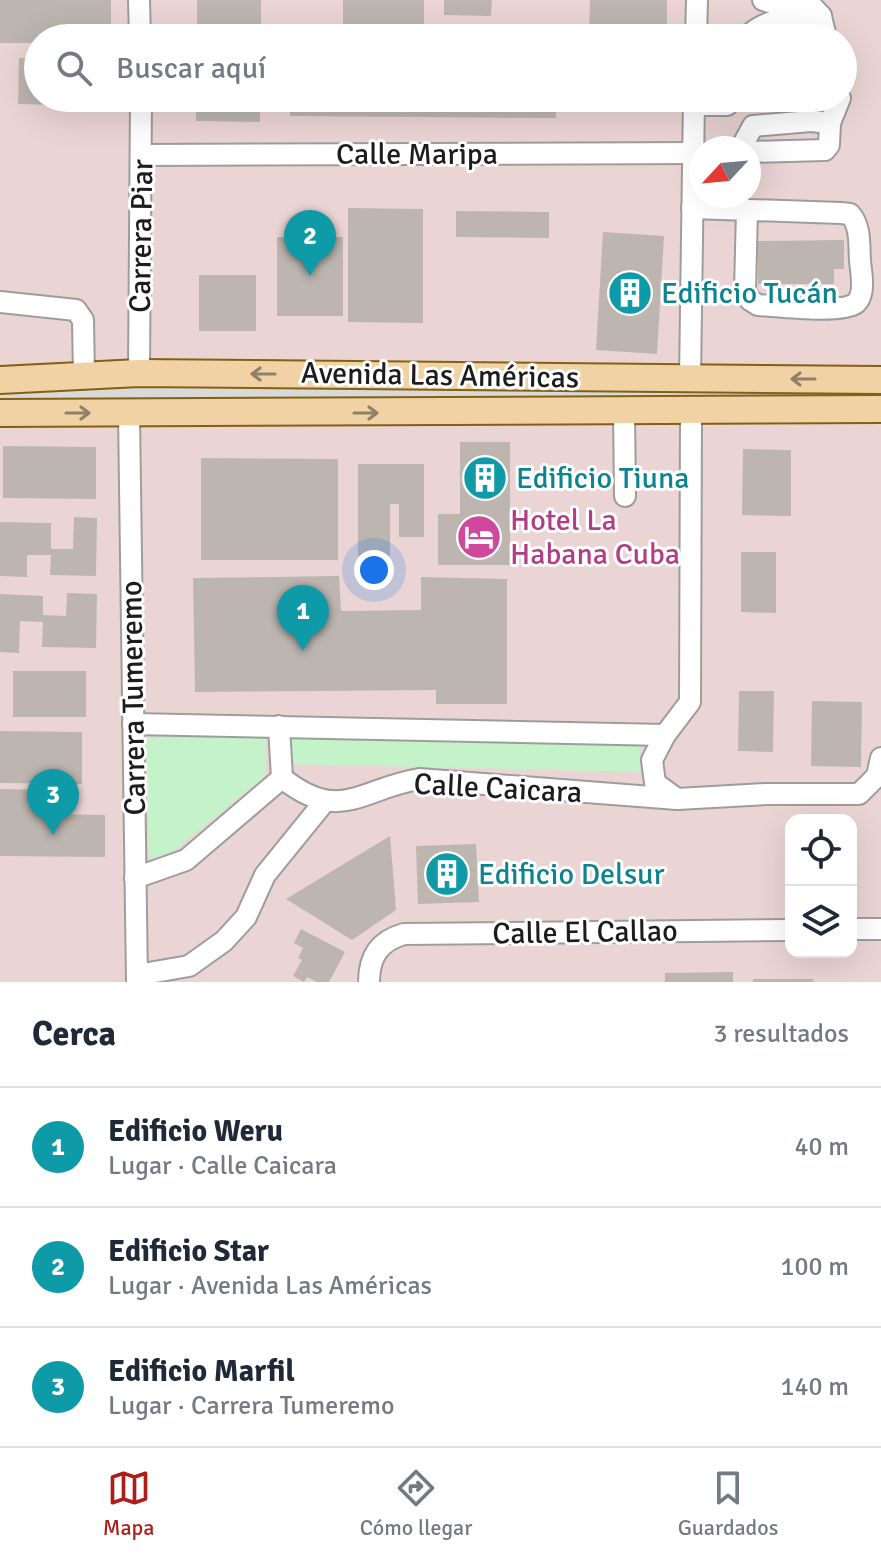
<!DOCTYPE html>
<html lang="es">
<head>
<meta charset="utf-8">
<style>
  :root { --surface:#fff; --page:#f6f6f7; --text:#1f2937; --muted:#747a83; --line:#e0e1e3; --accent:#af1d18 }
  body { margin:0; font-family:Signika,sans-serif; background:var(--page); color:var(--text) }
  .controls { position:absolute; right:24px; bottom:24px; display:grid; overflow:hidden; border-radius:16px; box-shadow:0 8px 32px #0002 }
  .controls button { width:72px; height:72px; display:grid; place-items:center; padding:0; border:0; border-bottom:2px solid var(--line); background:var(--surface); color:var(--text); font:40px sans-serif }
  .compass { position:absolute; left:689px; top:136px; width:72px; height:72px; border-radius:50%; background:var(--surface); box-shadow:0 8px 32px #0002; rotate:244deg }
  .you { position:absolute; left:374px; top:570px; width:28px; height:28px; margin:-20px; border:6px solid #fff; border-radius:50%; background:#1a73e8; box-shadow:0 0 0 12px #1a73e833 }
  .badge { display:grid; place-items:center; width:52px; height:52px; border-radius:50%; background:var(--accent); color:#fff; font-size:26px; font-weight:700 }
  .pin { position:absolute; translate:-50% -66px; filter:drop-shadow(0 2px 4px #0008) }
  .pin::after { content:''; position:absolute; top:42px; width:28px; height:24px; background:inherit; clip-path:polygon(0 0,100% 0,50% 100%) }
  .list { margin:0; padding:0; list-style:none }
  h2 { display:flex; justify-content:space-between; align-items:center; height:104px; margin:0; padding:0 32px; font-size:34px }
  h2 small { font-size:26px; font-weight:400; color:var(--muted) }
  .list li { display:grid; grid-template-columns:52px 1fr auto; gap:24px; align-items:center; box-sizing:border-box; height:120px; padding:0 32px; border-top:2px solid var(--line) }
  .list b { display:block; font-size:30px; white-space:nowrap }
  .list p { margin:0; font-size:26px; white-space:nowrap; color:var(--muted) }
  .list em { font-size:26px; font-style:normal; color:var(--muted) }
  .icon { flex:none; width:44px; height:44px; fill:none; stroke:currentColor; stroke-width:2; stroke-linecap:round; stroke-linejoin:round }
  .map { position:relative; flex:none; width:881px; height:982px; overflow:hidden }
  .search { position:absolute; background:var(--surface); box-shadow:0 8px 32px #0002; left:24px; right:24px; top:24px; height:88px; display:flex; align-items:center; gap:20px; box-sizing:border-box; padding:0 28px; border-radius:44px; color:var(--muted); font-size:30px }
  .sheet { height:464px; background:var(--surface) }
  nav { display:flex; justify-content:space-around; align-items:center; box-sizing:border-box; height:112px; border-top:2px solid var(--line); background:var(--surface); font-size:22px; color:var(--muted) }
  nav a { display:grid; justify-items:center; gap:4px }
  nav .on { color:var(--accent) }
  .map>svg:first-child { display:block }
  .residential { fill:#dad9d9 }
  .commercial { fill:#ebd5d4; fill-rule:evenodd }
  .park { fill:#c4f2c9 }
  .building { fill:#bcb5b0 }
  .lines { fill:none; stroke-linecap:round; stroke-linejoin:round }
  .minor-casing { stroke:#9d9d9d; stroke-width:24 }
  .major-casing { stroke:#826112; stroke-width:30 }
  .minor { stroke:#fff; stroke-width:20 }
  .major { stroke:#f0d2a4; stroke-width:26 }
  .oneway { stroke:#918067 }
  .labels { text-anchor:middle; stroke-width:6; stroke-linejoin:round; paint-order:stroke }
  .street-label { font-size:30px; fill:#1c1c1c; stroke:#fff }
  .culture-label { font-size:30px; fill:#0d838f; stroke:#fff; text-anchor:start }
  .hotel-label { font-size:30px; fill:#b23c85; stroke:#fff; text-anchor:start }
</style>
</head>
<body>
<div class="map">
<svg width="881" height="982" viewBox="0 0 881 982">
  <rect width="100%" height="100%" fill="#ece9e3"/>
  <polygon class="residential" points="881,380 881,409 0,413 0,381"/>
  <g class="commercial">
    <path d="M0,0H881V380L0,381ZM38,38H843V98H38ZM701,148H749V196H701Z"/>
    <path d="M881,409V982H0V413ZM791,820H851V952H791Z"/>
  </g>
  <g class="park">
    <polygon points="146,738 266,738 266,775 175,850 149,860"/>
    <polygon points="292,738 615,741 639,739 641,772 292,764"/>
  </g>
  <g class="building">
    <polygon points="0,0 111,0 111,38 38,38 38,43 0,43"/>
    <rect x="197" y="0" width="64" height="38"/>
    <polygon points="343,0 424,0 424,32 343,30"/>
    <polygon points="444,0 492,0 491,16 444,15"/>
    <polygon points="590,0 667,0 667,38 589,38"/>
    <polygon points="19,58 38,58 38,98 105,98 105,106 18,104"/>
    <polygon points="196,98 260,98 260,122 196,121"/>
    <polygon points="290,98 556,98 556,118 290,116"/>
    <polygon points="348,208 423,209 423,323 348,322"/>
    <polygon points="456,211 549,212 549,238 456,237"/>
    <polygon points="603,232 664,236 657,354 596,350"/>
    <rect x="277" y="237" width="66" height="79"/>
    <polygon points="844,240 844,269 834,269 834,284 758,284 758,241"/>
    <rect x="199" y="275" width="57" height="56"/>
    <polygon points="460,442 510,442 510,565 438,565 438,514 460,514"/>
    <polygon points="3,446 96,447 96,499 3,498"/>
    <polygon points="743,449 791,450 791,516 742,515"/>
    <polygon points="201,458 338,459 338,560 201,560"/>
    <polygon points="358,464 424,464 424,537 399,537 399,504 390,504 390,556 358,556"/>
    <polygon points="74,517 97,518 96,576 50,575 51,555 27,555 27,577 0,576 0,522 51,523 51,549 73,549"/>
    <polygon points="741,552 776,552 776,613 741,612"/>
    <polygon points="339,576 341,611 421,610 421,577 507,579 507,704 436,704 436,690 195,692 193,578"/>
    <polygon points="67,593 97,594 96,648 42,647 43,622 20,621 19,653 0,652 0,594 43,596 43,615 66,616"/>
    <rect x="13" y="671" width="73" height="46"/>
    <polygon points="739,691 774,691 773,752 738,751"/>
    <polygon points="812,701 862,702 861,767 811,766"/>
    <polygon points="0,731 82,732 82,784 0,783"/>
    <polygon points="0,789 48,790 48,814 105,815 105,857 0,856"/>
    <polygon points="390,836 396,910 352,940 286,899"/>
    <polygon points="476,844 479,902 418,904 416,846"/>
    <polygon points="301,929 345,952 329,982 317,982 307,977 304,982 293,976 302,960 298,958 303,948 294,943"/>
    <polygon points="733,972 733,982 665,982 665,973"/>
    <rect x="753" y="979" width="60" height="3"/>
  </g>
  <g class="lines">
    <g class="minor-casing">
      <g id="minor">
        <polyline points="139,0 140,38"/>
        <polyline points="763,0 776,4 809,3 821,16"/>
        <polyline points="696,38 697,0"/>
        <path d="M746,38C767,16 793,19 821,16L826,38"/>
        <polyline points="694,105 727,105 727,98"/>
        <polyline points="741,148 753,126 811,121 830,123"/>
        <polyline points="749,152 825,150 829,145 830,123 840,98"/>
        <polyline points="142,155 701,153"/>
        <path d="M692,208L841,213L850,214C861,226 859,245 860,261C861,272 866,294 856,303C842,314 777,306 758,305L750,300L745,291L747,210"/>
        <polyline points="0,302 76,310 83,320 84,376"/>
        <polyline points="139,373 141,98"/>
        <polyline points="690,379 694,98"/>
        <polyline points="624,412 625,496"/>
        <polyline points="129,414 137,982"/>
        <polyline points="133,724 665,735 690,702 691,412"/>
        <polyline points="279,726 282,778"/>
        <polyline points="665,735 652,760 655,783 677,799"/>
        <path d="M282,778C340,824 360,789 419,779L677,799L766,794H859L877,776L881,758"/>
        <polyline points="135,878 186,860 282,778"/>
        <polyline points="851,929 881,929"/>
        <polyline points="137,975 189,966 224,941 246,917 265,875 325,801"/>
        <path d="M369,982C369,957 379,941 404,934L791,930"/>
      </g>
    </g>
    <g class="major-casing">
      <g id="major">
        <polyline points="0,380 139,373 881,380"/>
        <polyline points="0,413 881,409"/>
      </g>
    </g>
    <use href="#minor" class="minor"/>
    <use href="#major" class="major"/>
  </g>
  <defs><path id="oneway-shaft" d="M-6 0H5M1.5-3L5.5 0L1.5 3" fill="none" stroke-width="1.6" stroke-linecap="round" stroke-linejoin="round" transform="scale(2)"/></defs>
  <g class="oneway">
    <use href="#oneway-shaft" transform="translate(263 374) rotate(-180)"/>
    <use href="#oneway-shaft" transform="translate(803 379) rotate(-180)"/>
    <use href="#oneway-shaft" transform="translate(78 413)"/>
    <use href="#oneway-shaft" transform="translate(366 413)"/>
  </g>
  <defs>
    <g id="building-disc" transform="scale(2.3)"><circle r="9.5" fill="#0f9aa8" stroke="#fff"/><path d="M-4-6H4V6H1V3H-1V6H-4ZM-2.5-4.3h1.7v1.8h-1.7ZM.8-4.3h1.7v1.8H.8ZM-2.5-1h1.7V.8h-1.7ZM.8-1h1.7V.8H.8Z" fill="#fff"/></g>
    <g id="hotel-disc" transform="scale(2.3)"><circle r="9.5" fill="#d1479c" stroke="#fff"/><path d="M-6-4.5h1.5V1H6V5H4.5V3h-9V5H-6ZM-4 0a1.8 1.8 0 1 1 3.6 0ZM.5 0V-2.5h3Q6-2.5 6 0Z" fill="#fff"/></g>
  </defs>
  <g fill-rule="evenodd">
    <use href="#building-disc" x="630" y="293"/>
    <use href="#building-disc" x="485" y="478"/>
    <use href="#hotel-disc" x="479" y="537"/>
    <use href="#building-disc" x="447" y="874"/>
  </g>
  <g class="labels">
    <g class="street-label">
      <text x="417" y="164">Calle Maripa</text>
      <text transform="translate(141 236) rotate(-89)" y="10">Carrera Piar</text>
      <text transform="translate(440 375) rotate(1)" y="10">Avenida Las Américas</text>
      <text transform="translate(133 698) rotate(-91)" y="10">Carrera Tumeremo</text>
      <text transform="translate(498 788) rotate(3)" y="10">Calle Caicara</text>
      <text transform="translate(585 932) rotate(-1)" y="10">Calle El Callao</text>
    </g>
    <g class="culture-label">
      <text x="661" y="303">Edificio Tucán</text>
      <text x="516" y="488">Edificio Tiuna</text>
      <text x="478" y="884">Edificio Delsur</text>
    </g>
    <g class="hotel-label">
      <text x="510" y="530">Hotel La<tspan x="510" dy="34">Habana Cuba</tspan></text>
    </g>
  </g>
</svg>
<div class="controls">
<button><svg class="icon" aria-label="locate" viewBox="0 0 24 24"><circle cx="12" cy="12" r="6"/><path d="M12 2v4M12 18v4M2 12h4M18 12h4"/></svg></button>
<button><svg class="icon" aria-label="layers" viewBox="0 0 24 24"><path d="M12 4l9 5-9 5-9-5zM3 14l9 5 9-5"/></svg></button>
</div>
<svg class="compass" viewBox="-18 -18 36 36"><path d="M0-13l5 13h-10z" fill="#e53935"/><path d="M0 13l5-13h-10z" fill="#747a83"/></svg>
<div class="you"></div>
<div class="pin badge" style="left:303px;top:651px;background:#0f9aa8">1</div>
<div class="pin badge" style="left:310px;top:276px;background:#0f9aa8">2</div>
<div class="pin badge" style="left:53px;top:835px;background:#0f9aa8">3</div>
<div class="search"><svg class="icon" aria-label="search" viewBox="0 0 24 24"><circle cx="10" cy="10" r="6"/><path d="M15 15l6 6"/></svg>Buscar aquí</div>
</div>
<section class="sheet">
<h2>Cerca<small>3 resultados</small></h2>
<ul class="list">
<li><span class="badge" style="background:#0f9aa8">1</span><div><b>Edificio Weru</b><p>Lugar · Calle Caicara</p></div><em>40 m</em></li>
<li><span class="badge" style="background:#0f9aa8">2</span><div><b>Edificio Star</b><p>Lugar · Avenida Las Américas</p></div><em>100 m</em></li>
<li><span class="badge" style="background:#0f9aa8">3</span><div><b>Edificio Marfil</b><p>Lugar · Carrera Tumeremo</p></div><em>140 m</em></li>
</ul>
</section>
<nav>
<a class="on"><svg class="icon" aria-label="map" viewBox="0 0 24 24"><path d="M3 6l6-2 6 2 6-2v14l-6 2-6-2-6 2zM9 4v14M15 6v14"/></svg>Mapa</a>
<a><svg class="icon" aria-label="directions" viewBox="0 0 24 24"><path d="M12 3l9 9-9 9-9-9zM9 14v-3h6M13 9l2 2-2 2"/></svg>Cómo llegar</a>
<a><svg class="icon" aria-label="saved" viewBox="0 0 24 24"><path d="M7 4h10v16l-5-4-5 4z"/></svg>Guardados</a>
</nav>
</body>
</html>
